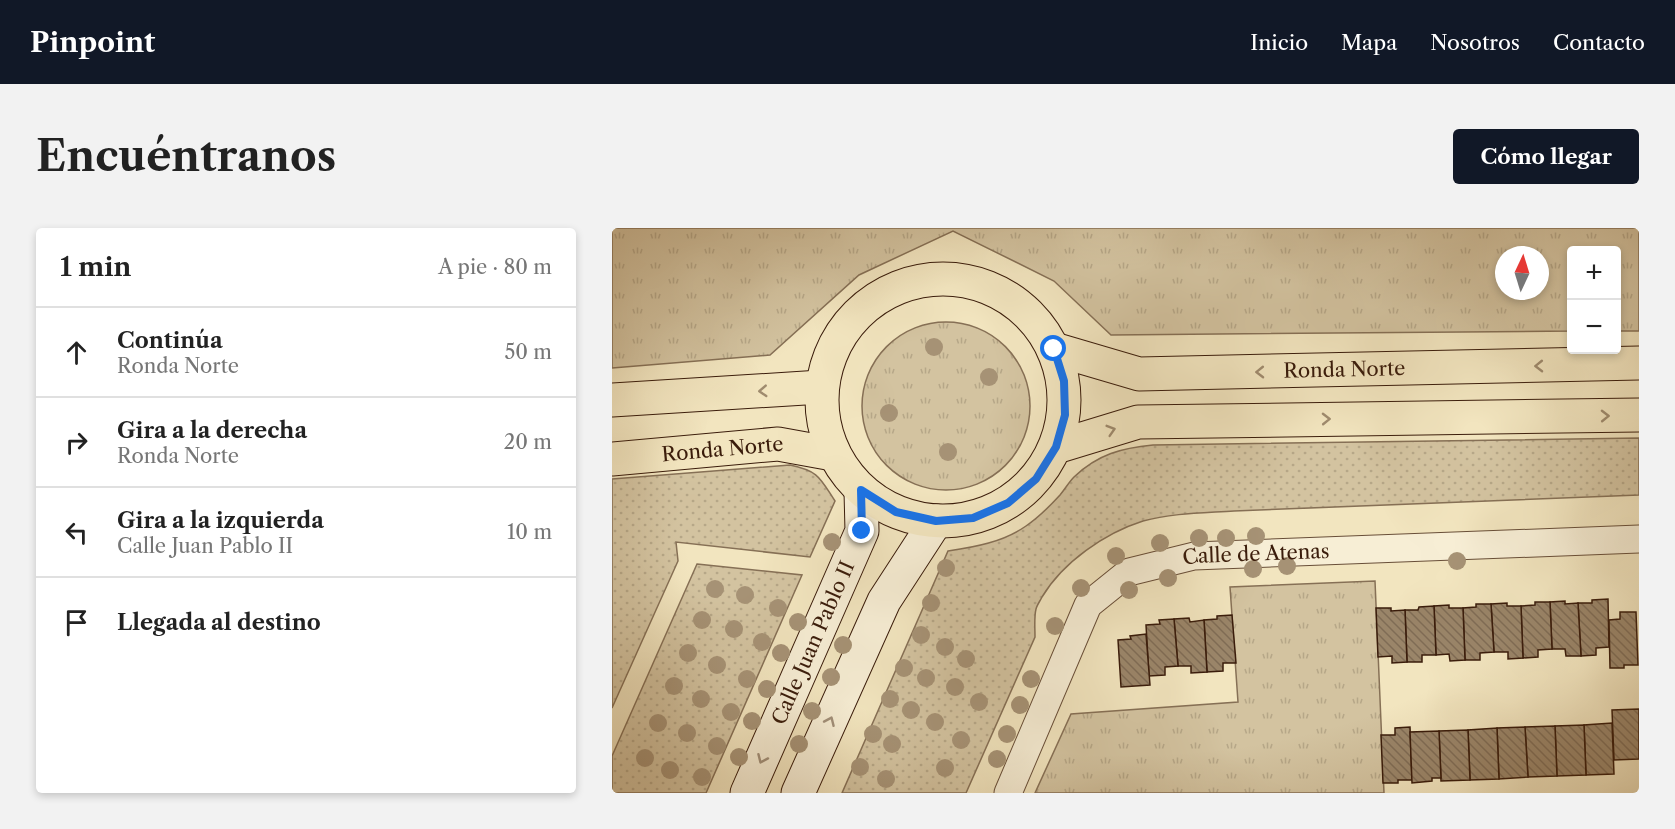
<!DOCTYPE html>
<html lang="es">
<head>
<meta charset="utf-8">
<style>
  :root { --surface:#fff; --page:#f2f2f2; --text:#222; --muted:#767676; --line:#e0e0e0; --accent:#111827 }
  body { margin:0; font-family:"Libre Caslon Text",serif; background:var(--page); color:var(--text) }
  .controls { position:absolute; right:18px; top:18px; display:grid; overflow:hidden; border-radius:6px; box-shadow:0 3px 9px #0003 }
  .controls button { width:54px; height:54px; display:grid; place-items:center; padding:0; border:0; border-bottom:2px solid var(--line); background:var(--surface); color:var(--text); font:30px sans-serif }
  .compass { position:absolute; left:883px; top:18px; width:54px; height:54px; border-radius:50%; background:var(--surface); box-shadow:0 3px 9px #0003; rotate:4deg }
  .stop { position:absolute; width:18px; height:18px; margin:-14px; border:4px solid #1a73e8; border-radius:50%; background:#fff }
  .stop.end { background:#1a73e8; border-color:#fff; box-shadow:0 2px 6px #0008 }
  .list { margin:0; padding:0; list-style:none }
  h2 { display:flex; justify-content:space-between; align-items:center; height:78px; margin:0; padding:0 24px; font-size:26px }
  h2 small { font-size:20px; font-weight:400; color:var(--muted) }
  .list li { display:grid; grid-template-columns:39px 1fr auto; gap:18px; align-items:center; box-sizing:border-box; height:90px; padding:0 24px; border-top:2px solid var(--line) }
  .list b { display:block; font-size:22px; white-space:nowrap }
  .list p { margin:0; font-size:20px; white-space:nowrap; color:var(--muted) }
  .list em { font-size:20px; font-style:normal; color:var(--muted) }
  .icon { flex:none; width:33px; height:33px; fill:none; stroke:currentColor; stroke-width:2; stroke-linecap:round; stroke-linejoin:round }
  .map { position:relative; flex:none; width:1027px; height:565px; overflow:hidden; border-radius:6px }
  header { display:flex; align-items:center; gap:36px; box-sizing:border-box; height:84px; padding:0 30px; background:var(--accent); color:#fff }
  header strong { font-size:28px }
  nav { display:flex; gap:33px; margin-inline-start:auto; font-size:21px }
  .intro { display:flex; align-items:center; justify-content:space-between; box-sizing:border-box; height:144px; padding:0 36px }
  h1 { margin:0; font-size:42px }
  .button { padding:15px 27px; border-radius:6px; background:var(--accent); color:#fff; font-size:21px; font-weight:700 }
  main { display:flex; gap:36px; padding:0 36px }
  aside { flex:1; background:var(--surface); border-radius:6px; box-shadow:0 3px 9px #0003 }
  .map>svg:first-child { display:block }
  .grass { fill:url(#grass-tufts); stroke:#867056; stroke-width:1.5; fill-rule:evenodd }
  .park { fill:url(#park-dots); stroke:#867056; stroke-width:1.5 }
  .building { fill:url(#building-back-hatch); stroke:#3a1c0b; stroke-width:1.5 }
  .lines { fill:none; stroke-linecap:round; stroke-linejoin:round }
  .minor-casing { stroke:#684e38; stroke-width:29 }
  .secondary-casing { stroke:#3a1c0b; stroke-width:35 }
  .primary-casing { stroke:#3a1c0b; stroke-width:35 }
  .minor { stroke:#f7eed5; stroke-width:27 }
  .secondary { stroke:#f7eed5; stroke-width:33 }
  .primary { stroke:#f2e5bf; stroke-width:33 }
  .tree { fill:#a69275 }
  .oneway { stroke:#9f8b6e }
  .oneway2 { stroke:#a2907a }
  .route { stroke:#1a73e8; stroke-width:8 }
  .labels { text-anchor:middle; stroke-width:6; stroke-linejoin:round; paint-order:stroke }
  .street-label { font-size:20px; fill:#3a1c0b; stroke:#f7eed5 }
</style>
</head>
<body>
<header>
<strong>Pinpoint</strong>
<nav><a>Inicio</a><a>Mapa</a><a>Nosotros</a><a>Contacto</a></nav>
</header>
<div class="intro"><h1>Encuéntranos</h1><a class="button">Cómo llegar</a></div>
<main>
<aside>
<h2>1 min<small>A pie · 80 m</small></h2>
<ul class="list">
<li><svg class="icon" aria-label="ahead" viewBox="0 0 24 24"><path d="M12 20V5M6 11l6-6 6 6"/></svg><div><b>Continúa</b><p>Ronda Norte</p></div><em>50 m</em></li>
<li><svg class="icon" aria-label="right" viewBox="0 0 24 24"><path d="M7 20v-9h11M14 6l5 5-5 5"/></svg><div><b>Gira a la derecha</b><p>Ronda Norte</p></div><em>20 m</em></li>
<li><svg class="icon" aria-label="left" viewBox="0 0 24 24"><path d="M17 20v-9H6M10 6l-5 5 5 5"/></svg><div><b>Gira a la izquierda</b><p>Calle Juan Pablo II</p></div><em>10 m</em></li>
<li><svg class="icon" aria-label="arrive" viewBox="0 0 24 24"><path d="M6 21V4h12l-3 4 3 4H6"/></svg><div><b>Llegada al destino</b></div></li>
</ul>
</aside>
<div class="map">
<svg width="1027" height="565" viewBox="0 0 1027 565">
  <defs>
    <pattern id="grass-tufts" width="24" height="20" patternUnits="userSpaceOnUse" patternTransform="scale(1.5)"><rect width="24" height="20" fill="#d3c3a0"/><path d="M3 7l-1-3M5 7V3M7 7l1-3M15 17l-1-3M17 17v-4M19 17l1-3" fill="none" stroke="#b6a788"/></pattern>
    <pattern id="park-dots" width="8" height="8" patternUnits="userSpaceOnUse" patternTransform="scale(1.5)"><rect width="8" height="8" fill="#d3c3a0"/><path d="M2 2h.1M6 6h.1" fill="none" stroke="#b6a788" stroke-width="1.8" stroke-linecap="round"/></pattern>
    <pattern id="building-back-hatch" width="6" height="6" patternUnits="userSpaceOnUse" patternTransform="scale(1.5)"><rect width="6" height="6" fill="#9a8569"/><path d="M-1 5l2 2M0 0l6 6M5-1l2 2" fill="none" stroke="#7f6c55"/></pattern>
  </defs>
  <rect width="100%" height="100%" fill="#f2e5bf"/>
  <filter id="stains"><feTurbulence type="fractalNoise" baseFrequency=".00333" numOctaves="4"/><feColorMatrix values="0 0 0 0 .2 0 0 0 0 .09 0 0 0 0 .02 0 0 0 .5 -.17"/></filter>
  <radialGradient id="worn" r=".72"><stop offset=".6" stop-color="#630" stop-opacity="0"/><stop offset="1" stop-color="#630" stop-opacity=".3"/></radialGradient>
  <g class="grass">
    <path d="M0,0H1027V103H1005V22H960L959,103L499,107L442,53L341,3L247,47L158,127L0,140ZM892,27H928V63H892Z"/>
    <circle cx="334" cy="178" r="84"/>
    <polygon points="763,353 772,565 423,565 459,486 626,474 618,359"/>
  </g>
  <g class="park">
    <path d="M1027,210V267L622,283C592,285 560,285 531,293C493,305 451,334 430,369C428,373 425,377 424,381C422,389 423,400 423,409L354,565H230L336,323C363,319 391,314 414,298C427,289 438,278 448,267C453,261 457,254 462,249C486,226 510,220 541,217Z"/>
    <path d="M178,237C207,243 208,250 223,273L198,329L64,314L66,333L0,480V251Z"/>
    <polygon points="85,336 190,347 94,565 0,565 0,528"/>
  </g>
  <g class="building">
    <polygon points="996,371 997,419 984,420 984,427 969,428 966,375 980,375 980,372"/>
    <polygon points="953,373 953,376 966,375 969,428 954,428 953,421 940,421 938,374"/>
    <polygon points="923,374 938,374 940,421 926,422 926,429 911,430 909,378 923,377"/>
    <polygon points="895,375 895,378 909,378 911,430 896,431 896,424 882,424 879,376"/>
    <polygon points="864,376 879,376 882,424 868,425 868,432 853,432 851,380 864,379"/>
    <polygon points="837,377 837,380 851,380 853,432 838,433 837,426 824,427 822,378"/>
    <polygon points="822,378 824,427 810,427 810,434 795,434 793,382 806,382 807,379"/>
    <polygon points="764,380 779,380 779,383 793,382 795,434 780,435 780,428 766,429"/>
    <polygon points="1008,384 1024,384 1026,437 1012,437 1012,440 998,440 997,392 1008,391"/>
    <polygon points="620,387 624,435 611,435 611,443 595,444 592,392 605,391 605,388"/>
    <polygon points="577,390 578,394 592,392 595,444 579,445 579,438 566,438 562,391"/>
    <polygon points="562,391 566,438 553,439 553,447 537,448 534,397 548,396 547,392"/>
    <polygon points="534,406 538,457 509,459 506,412 519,411 518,408"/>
    <polygon points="1027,481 1027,531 1002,532 1000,482"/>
    <polygon points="1000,495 1002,546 974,547 972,497"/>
    <polygon points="972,497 974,547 945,548 943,498"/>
    <polygon points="943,498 945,548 916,549 913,499"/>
    <polygon points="798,499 800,552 786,552 786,555 771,555 769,507 783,507 783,500"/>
    <polygon points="913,499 916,549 887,551 885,500"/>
    <polygon points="885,500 887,551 858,552 856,502"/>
    <polygon points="856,502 858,552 829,553 827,503"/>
    <polygon points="827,503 829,550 820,550 820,553 800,555 798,504"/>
  </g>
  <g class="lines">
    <g class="minor-casing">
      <g id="minor">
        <path id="s1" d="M396,565L476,377L517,344L582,328L1027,311"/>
      </g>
    </g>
    <g class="secondary-casing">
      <g id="secondary">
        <path id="s2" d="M135,565L250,303L249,263"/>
        <polyline points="186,565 272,373 324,293"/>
      </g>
    </g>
    <g class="primary-casing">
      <g id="primary">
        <circle cx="331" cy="172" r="121"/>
        <path id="s3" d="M442,121L527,146L1027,135"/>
        <polyline points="0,172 209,159"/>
        <polyline points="444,219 526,194 1027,187"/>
        <path id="s4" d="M0,231L166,216L221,226"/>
      </g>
    </g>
    <use href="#minor" class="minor"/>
    <use href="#secondary" class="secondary"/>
    <use href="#primary" class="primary"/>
  </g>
  <g class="tree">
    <circle cx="322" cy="119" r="9"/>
    <circle cx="377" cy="149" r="9"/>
    <circle cx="277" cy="185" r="9"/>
    <circle cx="336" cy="224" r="9"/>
    <circle cx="644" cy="308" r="9"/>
    <circle cx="587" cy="310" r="9"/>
    <circle cx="614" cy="310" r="9"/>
    <circle cx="220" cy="314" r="9"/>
    <circle cx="548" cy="315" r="9"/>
    <circle cx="504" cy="328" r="9"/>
    <circle cx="845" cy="333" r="9"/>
    <circle cx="675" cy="338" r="9"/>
    <circle cx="334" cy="340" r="9"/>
    <circle cx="641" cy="341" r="9"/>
    <circle cx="556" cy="350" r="9"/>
    <circle cx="469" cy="360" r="9"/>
    <circle cx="103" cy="361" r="9"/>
    <circle cx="517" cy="362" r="9"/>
    <circle cx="133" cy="367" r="9"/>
    <circle cx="319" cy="375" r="9"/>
    <circle cx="166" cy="380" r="9"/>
    <circle cx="90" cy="392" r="9"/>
    <circle cx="186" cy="394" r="9"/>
    <circle cx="443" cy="398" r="9"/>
    <circle cx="122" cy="401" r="9"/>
    <circle cx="309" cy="407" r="9"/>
    <circle cx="150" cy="414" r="9"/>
    <circle cx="231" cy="417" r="9"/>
    <circle cx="333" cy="419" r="9"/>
    <circle cx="76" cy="425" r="9"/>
    <circle cx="169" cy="425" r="9"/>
    <circle cx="354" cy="431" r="9"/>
    <circle cx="105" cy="437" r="9"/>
    <circle cx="292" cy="440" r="9"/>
    <circle cx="219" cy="449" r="9"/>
    <circle cx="314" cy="450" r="9"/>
    <circle cx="135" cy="451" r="9"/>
    <circle cx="419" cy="451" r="9"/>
    <circle cx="62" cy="458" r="9"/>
    <circle cx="343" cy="459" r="9"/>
    <circle cx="155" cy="461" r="9"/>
    <circle cx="89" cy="471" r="9"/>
    <circle cx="278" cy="471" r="9"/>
    <circle cx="367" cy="474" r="9"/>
    <circle cx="408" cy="477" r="9"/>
    <circle cx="299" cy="482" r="9"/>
    <circle cx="200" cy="483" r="9"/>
    <circle cx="119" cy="484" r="9"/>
    <circle cx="140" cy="493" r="9"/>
    <circle cx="323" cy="494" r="9"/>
    <circle cx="46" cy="495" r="9"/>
    <circle cx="75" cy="505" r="9"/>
    <circle cx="261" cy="506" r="9"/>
    <circle cx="395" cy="506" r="9"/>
    <circle cx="349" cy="512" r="9"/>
    <circle cx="187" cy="516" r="9"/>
    <circle cx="280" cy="516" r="9"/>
    <circle cx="105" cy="518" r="9"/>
    <circle cx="127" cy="529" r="9"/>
    <circle cx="33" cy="530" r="9"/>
    <circle cx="385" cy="531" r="9"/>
    <circle cx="248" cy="539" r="9"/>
    <circle cx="333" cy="540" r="9"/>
    <circle cx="58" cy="542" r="9"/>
    <circle cx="90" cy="549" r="9"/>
    <circle cx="274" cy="551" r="9"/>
  </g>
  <defs><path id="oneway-chevron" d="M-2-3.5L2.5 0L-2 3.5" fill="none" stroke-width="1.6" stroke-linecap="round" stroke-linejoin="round" transform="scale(1.5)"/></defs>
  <g class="oneway">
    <use href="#oneway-chevron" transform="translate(927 138) rotate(179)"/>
    <use href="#oneway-chevron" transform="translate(648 144) rotate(179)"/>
    <use href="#oneway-chevron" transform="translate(151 163) rotate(177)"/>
    <use href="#oneway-chevron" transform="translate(993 188) rotate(-1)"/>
    <use href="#oneway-chevron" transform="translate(714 191) rotate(-1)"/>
    <use href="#oneway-chevron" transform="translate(499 202) rotate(-17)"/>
  </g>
  <g class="oneway2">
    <use href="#oneway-chevron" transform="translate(218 493) rotate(-66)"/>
    <use href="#oneway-chevron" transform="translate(150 531) rotate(114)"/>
  </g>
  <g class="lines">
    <polyline class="route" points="250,303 249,262 284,284 324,293 361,290 396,275 424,251 444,219 453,187 452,153 442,121"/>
  </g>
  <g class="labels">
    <g class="street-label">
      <text dy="7" stroke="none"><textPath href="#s3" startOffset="294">Ronda Norte</textPath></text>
      <text dy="7" stroke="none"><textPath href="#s4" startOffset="111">Ronda Norte</textPath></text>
      <text dy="7" stroke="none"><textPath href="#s1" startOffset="386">Calle de Atenas</textPath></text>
      <text dy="7" stroke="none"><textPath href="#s2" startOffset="164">Calle Juan Pablo II</textPath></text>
    </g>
  </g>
  <rect width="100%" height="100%" filter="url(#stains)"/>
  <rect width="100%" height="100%" fill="url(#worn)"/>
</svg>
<div class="controls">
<button>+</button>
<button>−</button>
</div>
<svg class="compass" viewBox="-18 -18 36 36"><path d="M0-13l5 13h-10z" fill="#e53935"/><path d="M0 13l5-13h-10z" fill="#767676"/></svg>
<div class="stop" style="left:442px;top:121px"></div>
<div class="stop end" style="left:250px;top:303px"></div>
</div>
</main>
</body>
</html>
